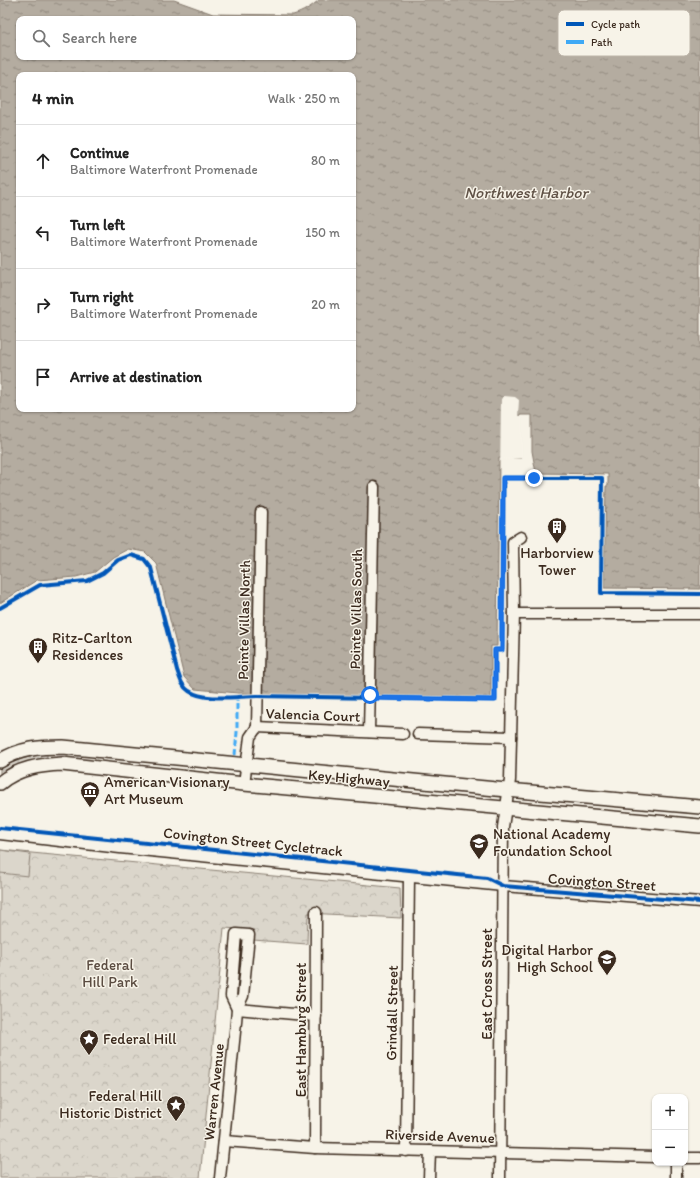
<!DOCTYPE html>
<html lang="en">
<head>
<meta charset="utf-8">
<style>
  :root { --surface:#fff; --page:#f6f6f6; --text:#222; --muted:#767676; --line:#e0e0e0 }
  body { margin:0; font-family:Itim,sans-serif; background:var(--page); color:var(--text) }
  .controls { position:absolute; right:12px; bottom:12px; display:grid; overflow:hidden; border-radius:8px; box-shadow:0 1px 3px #0004 }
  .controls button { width:36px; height:36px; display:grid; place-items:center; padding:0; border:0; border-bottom:1px solid var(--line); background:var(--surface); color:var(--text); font:20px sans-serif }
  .stop { position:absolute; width:12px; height:12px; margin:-9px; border:3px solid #1a73e8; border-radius:50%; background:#fff }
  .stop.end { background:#1a73e8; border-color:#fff; box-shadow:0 1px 4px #0008 }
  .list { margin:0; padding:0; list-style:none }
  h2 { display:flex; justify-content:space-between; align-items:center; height:52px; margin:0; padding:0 16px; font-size:17px }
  h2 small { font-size:13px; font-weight:400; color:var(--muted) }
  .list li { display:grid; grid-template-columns:26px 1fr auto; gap:12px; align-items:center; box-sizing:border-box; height:72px; padding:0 16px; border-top:1px solid var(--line) }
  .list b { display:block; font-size:15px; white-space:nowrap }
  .list p { margin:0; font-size:13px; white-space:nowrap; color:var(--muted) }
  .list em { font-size:13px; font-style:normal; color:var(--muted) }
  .icon { flex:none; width:22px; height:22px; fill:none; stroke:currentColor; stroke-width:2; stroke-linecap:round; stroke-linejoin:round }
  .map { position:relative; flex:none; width:700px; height:1178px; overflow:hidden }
  .search { position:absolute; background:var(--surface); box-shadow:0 1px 3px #0004; left:16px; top:16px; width:340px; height:44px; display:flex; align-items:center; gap:10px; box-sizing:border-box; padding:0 14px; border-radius:8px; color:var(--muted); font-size:15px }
  .panel { position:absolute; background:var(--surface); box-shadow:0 1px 3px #0004; left:16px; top:72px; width:340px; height:340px; border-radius:8px }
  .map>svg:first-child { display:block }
  .grass { fill:url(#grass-dots); stroke:#8b8074 }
  .park { fill:url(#park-crowns); stroke:#8b8074 }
  .pitch { fill:#dbd6cb; stroke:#8b8074 }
  .water { fill:url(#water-ripples); stroke:#84786c; fill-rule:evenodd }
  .pier { fill:#f7f3e8 }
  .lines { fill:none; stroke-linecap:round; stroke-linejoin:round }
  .minor-casing { stroke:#3b2a1e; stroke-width:13 }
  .major-casing { stroke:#3b2a1e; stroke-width:16 }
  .minor { stroke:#f7f3e8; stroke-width:10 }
  .major { stroke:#f7f3e8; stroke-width:13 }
  .quiet { stroke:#3fa9f5; stroke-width:3; stroke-dasharray:6 3; stroke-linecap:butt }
  .cycleway-casing { stroke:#f7f3e8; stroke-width:6 }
  .cycleway { stroke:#0057b8; stroke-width:4 }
  .route { stroke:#1a73e8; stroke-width:5 }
  .labels { text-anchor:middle; stroke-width:3; stroke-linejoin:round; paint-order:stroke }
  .poi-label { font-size:15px; fill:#3b2a1e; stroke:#f7f3e8; text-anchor:start }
  .street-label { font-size:15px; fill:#3b2a1e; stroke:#f7f3e8 }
  .park-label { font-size:15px; fill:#5b4c41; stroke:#f7f3e8 }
  .water-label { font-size:16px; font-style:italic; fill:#5f5145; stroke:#f7f3e8 }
  .key { fill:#f7f3e8; stroke:#bfb7ab; stroke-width:1 }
  .key-label { font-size:11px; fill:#3b2a1e }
</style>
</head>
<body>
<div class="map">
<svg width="700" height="1178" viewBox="0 0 700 1178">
  <defs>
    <pattern id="grass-dots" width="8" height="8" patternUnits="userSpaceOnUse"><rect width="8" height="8" fill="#dbd6cb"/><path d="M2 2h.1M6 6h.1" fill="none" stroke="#bdb8ae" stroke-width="1.8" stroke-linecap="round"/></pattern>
    <pattern id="park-crowns" width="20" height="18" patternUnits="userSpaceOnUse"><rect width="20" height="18" fill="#dbd6cb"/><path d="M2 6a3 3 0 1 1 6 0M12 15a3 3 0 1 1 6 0" fill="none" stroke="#bdb8ae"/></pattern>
    <pattern id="water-ripples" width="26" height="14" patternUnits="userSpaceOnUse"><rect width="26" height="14" fill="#b4aca0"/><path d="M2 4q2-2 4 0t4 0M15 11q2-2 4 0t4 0" fill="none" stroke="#948c82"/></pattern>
  </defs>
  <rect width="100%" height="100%" fill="#f7f3e8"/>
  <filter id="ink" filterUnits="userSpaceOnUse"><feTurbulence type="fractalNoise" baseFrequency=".025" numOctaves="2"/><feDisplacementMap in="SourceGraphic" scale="8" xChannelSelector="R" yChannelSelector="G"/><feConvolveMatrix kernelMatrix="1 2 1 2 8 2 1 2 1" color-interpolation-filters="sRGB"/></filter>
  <g filter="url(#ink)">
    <path class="grass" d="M47,754V757L16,766L0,775V769C14,760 30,756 47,754Z"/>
    <polygon class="park" points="0,850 400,888 401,918 308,913 307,944 253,940 254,930 224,928 200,1178 0,1178"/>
    <polygon class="pitch" points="0,850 30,854 28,876 0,873"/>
    <path class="water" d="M0,0H174L213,14L293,15C303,12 311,7 319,0H700V589L604,588L606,486H608V474L536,473L532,451V415H520L521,458H499L497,646H491V698L238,693L195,689L184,677L156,563L145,552L128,549L113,557L95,572L76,577L37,580L0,603ZM19,19H353V57H19ZM19,75H353V409H19Z"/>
    <polygon class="pier" points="504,396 515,397 519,400 518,416 530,416 522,417 522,458 501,460 500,477 501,399"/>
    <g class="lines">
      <g class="minor-casing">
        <g id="minor">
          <polyline points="514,614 700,614"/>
          <polyline points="257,727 261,512"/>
          <polyline points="369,732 374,487"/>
          <polyline points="418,734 511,737"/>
          <polyline points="244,784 250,737 257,727 403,734"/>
          <polyline points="0,834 120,848 503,886 700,902"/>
          <polyline points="237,1009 316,1016"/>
          <polyline points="224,1141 315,1148 655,1157"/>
          <polyline points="315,1148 316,912"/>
          <polyline points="406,1151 409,876"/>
          <polyline points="685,1158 700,1158"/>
          <polyline points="220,1178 236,1022 237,1009 231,996 236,934 249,935 243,996 237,1009"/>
          <polyline points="429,1178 430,1151"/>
          <polyline points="500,1178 503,827 510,780 514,614 513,542 521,537"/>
          <polyline points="676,1178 676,1163"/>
        </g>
      </g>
      <g class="major-casing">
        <g id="major">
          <path d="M0,761C20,748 40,747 63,747L496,789L700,807"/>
          <path d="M0,783C18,768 40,765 62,764L244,784L700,826"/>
        </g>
      </g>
      <use href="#minor" class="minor"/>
      <use href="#major" class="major"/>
      <polyline class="quiet" points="235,755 237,732 237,696"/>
      <g class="cycleway-casing">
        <g id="cycleway">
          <path d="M0,608L40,585L87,581L103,573L118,560L131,555L144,559L151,568L177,670C180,678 182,687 189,691C205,702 239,696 257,696L495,700V650H502L503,478H602L601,593L700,594"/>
          <polyline points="0,828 487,878 503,886 700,902"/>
        </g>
      </g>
      <use href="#cycleway" class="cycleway"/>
    </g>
  </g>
  <g class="lines" filter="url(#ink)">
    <polyline class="route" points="370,695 370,698 495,700 495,650 502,650 503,478 534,478"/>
  </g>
  <defs>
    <g id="building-pin" transform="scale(1)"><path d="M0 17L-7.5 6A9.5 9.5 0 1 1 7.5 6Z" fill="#3b2a1e" stroke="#f7f3e8"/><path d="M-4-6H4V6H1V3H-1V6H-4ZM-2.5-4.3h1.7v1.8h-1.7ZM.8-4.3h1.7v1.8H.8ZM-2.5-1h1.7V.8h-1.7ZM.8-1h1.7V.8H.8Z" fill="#fff"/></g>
    <g id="museum-pin" transform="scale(1)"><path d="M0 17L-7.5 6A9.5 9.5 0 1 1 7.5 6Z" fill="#3b2a1e" stroke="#f7f3e8"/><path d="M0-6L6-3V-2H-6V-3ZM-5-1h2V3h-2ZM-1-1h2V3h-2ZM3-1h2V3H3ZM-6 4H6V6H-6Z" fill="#fff"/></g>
    <g id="school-pin" transform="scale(1)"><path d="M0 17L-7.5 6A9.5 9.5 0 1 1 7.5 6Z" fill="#3b2a1e" stroke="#f7f3e8"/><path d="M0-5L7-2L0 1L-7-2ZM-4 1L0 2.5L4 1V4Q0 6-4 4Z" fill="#fff"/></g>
    <g id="sight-pin" transform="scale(1)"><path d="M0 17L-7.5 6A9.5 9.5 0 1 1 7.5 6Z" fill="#3b2a1e" stroke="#f7f3e8"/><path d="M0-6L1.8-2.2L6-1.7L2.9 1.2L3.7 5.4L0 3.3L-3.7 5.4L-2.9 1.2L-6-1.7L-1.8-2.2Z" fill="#fff"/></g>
  </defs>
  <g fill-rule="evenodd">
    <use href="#building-pin" x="557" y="527"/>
    <use href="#building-pin" x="38" y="647"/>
    <use href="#museum-pin" x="90" y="791"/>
    <use href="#school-pin" x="479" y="843"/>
    <use href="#school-pin" x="607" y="959"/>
    <use href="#sight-pin" x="89" y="1039"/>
    <use href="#sight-pin" x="176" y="1105"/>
  </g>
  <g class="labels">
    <g class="poi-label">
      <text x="557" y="558" text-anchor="middle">Harborview<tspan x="557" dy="17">Tower</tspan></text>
      <text x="52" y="643">Ritz-Carlton<tspan x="52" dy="17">Residences</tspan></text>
      <text x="104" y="787">American Visionary<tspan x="104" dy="17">Art Museum</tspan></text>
      <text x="493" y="839">National Academy<tspan x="493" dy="17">Foundation School</tspan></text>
      <text x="593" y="955" text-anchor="end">Digital Harbor<tspan x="593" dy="17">High School</tspan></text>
      <text x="103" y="1044">Federal Hill</text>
      <text x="162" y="1101" text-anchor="end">Federal Hill<tspan x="162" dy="17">Historic District</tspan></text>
    </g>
    <g class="street-label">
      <text transform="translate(356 609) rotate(-89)" y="5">Pointe Villas South</text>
      <text transform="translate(244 620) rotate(-89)" y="5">Pointe Villas North</text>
      <text transform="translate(313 715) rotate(2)" y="5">Valencia Court</text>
      <text transform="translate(349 778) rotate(5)" y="5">Key Highway</text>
      <text transform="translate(253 842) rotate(6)" y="5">Covington Street Cycletrack</text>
      <text transform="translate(602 882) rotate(4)" y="5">Covington Street</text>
      <text transform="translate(487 984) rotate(-90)" y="5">East Cross Street</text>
      <text transform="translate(392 1013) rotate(-89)" y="5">Grindall Street</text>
      <text transform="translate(301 1030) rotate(-90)" y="5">East Hamburg Street</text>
      <text transform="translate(214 1092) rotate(-84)" y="5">Warren Avenue</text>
      <text transform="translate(440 1136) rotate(2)" y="5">Riverside Avenue</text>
    </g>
    <g class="park-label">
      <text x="110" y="970">Federal<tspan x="110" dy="17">Hill Park</tspan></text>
    </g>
    <g class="water-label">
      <text x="526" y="198">Northwest Harbor</text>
    </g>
  </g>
  <rect x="558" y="10" width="132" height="46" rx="6" class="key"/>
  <rect x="566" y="22" width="18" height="4" fill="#0057b8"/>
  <rect x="566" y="40" width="18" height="4" fill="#3fa9f5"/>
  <g class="key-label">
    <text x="591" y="28">Cycle path</text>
    <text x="591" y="46">Path</text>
  </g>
</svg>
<div class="controls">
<button>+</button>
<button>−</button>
</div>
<div class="stop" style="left:370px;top:695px"></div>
<div class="stop end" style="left:534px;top:478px"></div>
<div class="search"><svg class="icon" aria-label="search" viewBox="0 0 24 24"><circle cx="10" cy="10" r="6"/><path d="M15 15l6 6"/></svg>Search here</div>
<section class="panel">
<h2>4 min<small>Walk · 250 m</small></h2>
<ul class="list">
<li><svg class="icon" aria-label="ahead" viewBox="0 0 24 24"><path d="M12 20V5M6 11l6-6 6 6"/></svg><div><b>Continue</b><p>Baltimore Waterfront Promenade</p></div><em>80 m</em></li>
<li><svg class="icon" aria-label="left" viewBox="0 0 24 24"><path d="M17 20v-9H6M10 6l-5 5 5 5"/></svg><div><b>Turn left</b><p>Baltimore Waterfront Promenade</p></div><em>150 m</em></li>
<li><svg class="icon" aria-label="right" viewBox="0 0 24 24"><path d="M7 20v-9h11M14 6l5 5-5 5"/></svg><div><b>Turn right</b><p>Baltimore Waterfront Promenade</p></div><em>20 m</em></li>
<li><svg class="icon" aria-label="arrive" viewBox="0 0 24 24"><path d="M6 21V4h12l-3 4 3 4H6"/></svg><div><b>Arrive at destination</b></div></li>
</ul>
</section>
</div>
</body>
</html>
